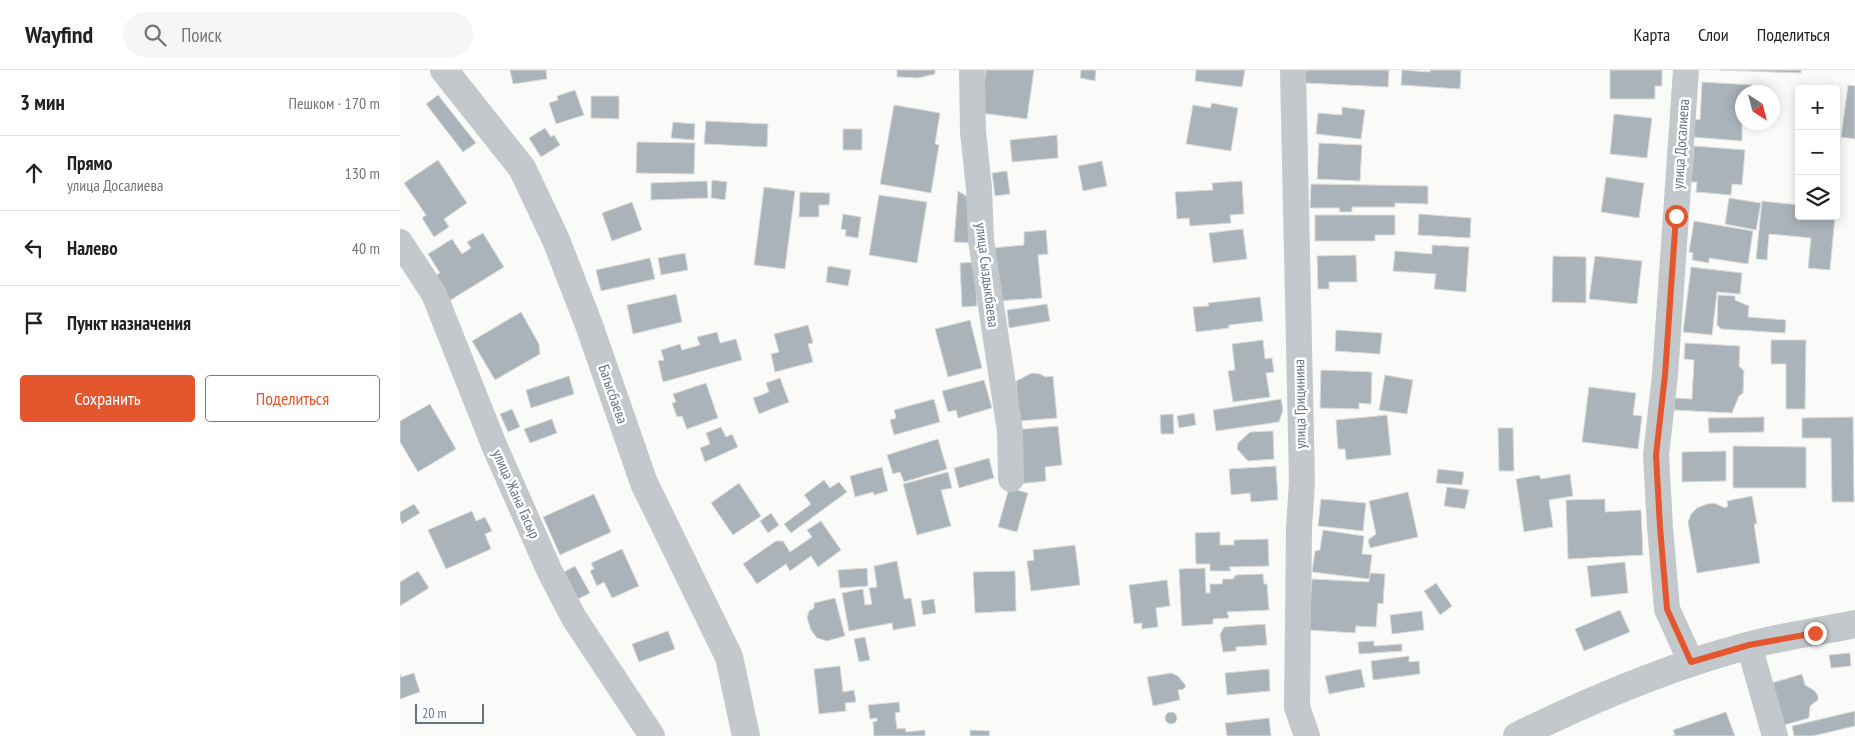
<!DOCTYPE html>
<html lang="ru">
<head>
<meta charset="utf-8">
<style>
  :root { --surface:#fff; --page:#f6f6f6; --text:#202124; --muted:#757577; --line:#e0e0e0; --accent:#e4572e }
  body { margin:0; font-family:"PT Sans Narrow",sans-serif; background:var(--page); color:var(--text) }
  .controls { position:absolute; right:15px; top:15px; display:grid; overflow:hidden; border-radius:5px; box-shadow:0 2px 12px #0003 }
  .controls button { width:45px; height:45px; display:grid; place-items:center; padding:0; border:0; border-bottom:1px solid var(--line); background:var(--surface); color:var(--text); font:25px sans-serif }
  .compass { position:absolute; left:1335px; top:15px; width:45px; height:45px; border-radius:50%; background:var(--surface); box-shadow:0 2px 12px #0003; rotate:144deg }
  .scale { position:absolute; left:15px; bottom:12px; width:69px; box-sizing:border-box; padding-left:5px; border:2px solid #657683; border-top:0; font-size:14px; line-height:18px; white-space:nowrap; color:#657683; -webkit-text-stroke:4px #fff; paint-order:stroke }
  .stop { position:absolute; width:15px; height:15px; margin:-11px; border:4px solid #e4572e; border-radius:50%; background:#fff }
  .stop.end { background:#e4572e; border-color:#fff; box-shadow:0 1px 5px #0008 }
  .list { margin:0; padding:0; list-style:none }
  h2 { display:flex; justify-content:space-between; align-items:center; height:65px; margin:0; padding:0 20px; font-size:21px }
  h2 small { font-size:16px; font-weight:400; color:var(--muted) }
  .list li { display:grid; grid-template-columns:32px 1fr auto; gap:15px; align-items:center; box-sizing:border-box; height:75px; padding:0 20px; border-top:1px solid var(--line) }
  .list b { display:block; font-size:19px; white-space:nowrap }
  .list p { margin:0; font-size:16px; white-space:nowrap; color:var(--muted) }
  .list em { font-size:16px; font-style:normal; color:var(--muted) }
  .actions { display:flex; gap:10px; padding:15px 20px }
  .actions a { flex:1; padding:11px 0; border:1px solid var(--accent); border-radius:5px; text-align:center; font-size:18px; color:var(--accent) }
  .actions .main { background:var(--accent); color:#fff }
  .icon { flex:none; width:28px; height:28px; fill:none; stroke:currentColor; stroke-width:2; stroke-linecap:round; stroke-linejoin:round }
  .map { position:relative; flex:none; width:1455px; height:666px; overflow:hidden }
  header { display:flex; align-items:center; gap:30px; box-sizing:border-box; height:70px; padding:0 25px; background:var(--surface); border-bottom:1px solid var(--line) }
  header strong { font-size:24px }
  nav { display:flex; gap:28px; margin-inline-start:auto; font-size:18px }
  .search { width:350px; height:45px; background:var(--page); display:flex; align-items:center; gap:12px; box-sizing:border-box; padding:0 18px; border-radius:28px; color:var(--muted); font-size:19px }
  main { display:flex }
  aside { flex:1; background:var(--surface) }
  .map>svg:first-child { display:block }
  .building { fill:#aab3b9; stroke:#dcdcda }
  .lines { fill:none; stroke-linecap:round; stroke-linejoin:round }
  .minor { stroke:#c3c8cc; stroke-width:26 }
  .tertiary { stroke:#c3c8cc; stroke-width:28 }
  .route { stroke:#e4572e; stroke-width:6 }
  .labels { text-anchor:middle; stroke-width:5; stroke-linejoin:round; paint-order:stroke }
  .street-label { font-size:15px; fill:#657683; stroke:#fff }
</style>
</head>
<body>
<header>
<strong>Wayfind</strong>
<div class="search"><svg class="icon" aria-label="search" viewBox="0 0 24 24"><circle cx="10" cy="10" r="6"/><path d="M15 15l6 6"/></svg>Поиск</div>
<nav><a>Карта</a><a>Слои</a><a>Поделиться</a></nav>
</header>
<main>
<aside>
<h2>3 мин<small>Пешком · 170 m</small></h2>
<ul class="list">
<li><svg class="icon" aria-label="ahead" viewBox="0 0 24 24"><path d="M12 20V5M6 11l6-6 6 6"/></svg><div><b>Прямо</b><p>улица Досалиева</p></div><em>130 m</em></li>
<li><svg class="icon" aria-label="left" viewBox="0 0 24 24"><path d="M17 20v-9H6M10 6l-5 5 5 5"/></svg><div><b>Налево</b></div><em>40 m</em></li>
<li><svg class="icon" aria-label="arrive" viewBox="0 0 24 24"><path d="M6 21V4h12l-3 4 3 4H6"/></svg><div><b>Пункт назначения</b></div></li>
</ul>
<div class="actions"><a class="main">Сохранить</a><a>Поделиться</a></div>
</aside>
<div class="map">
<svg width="1455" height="666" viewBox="0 0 1455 666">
  <rect width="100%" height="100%" fill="#fafaf8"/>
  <g class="building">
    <polygon points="110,0 146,0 147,9 113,14"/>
    <polygon points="497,0 535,0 535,4 518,8 497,7"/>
    <polygon points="586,0 634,0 627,49 580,43"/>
    <polygon points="681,0 696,0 695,11 680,8"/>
    <polygon points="796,0 845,0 842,17 795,11"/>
    <polygon points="906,0 989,0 988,17 905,13"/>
    <polygon points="1002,0 1030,2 1030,0 1061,0 1060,19 1001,15"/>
    <polygon points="1210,0 1262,0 1262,16 1255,16 1255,29 1210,29"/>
    <polygon points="1319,0 1401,0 1401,3"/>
    <polygon points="1302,12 1352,15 1351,22 1342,22 1342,71 1292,67 1293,49 1300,50"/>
    <polygon points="1448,15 1455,16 1455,69 1441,67"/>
    <polygon points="175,20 184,45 156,54 149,33 158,30 157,26"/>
    <polygon points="38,25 76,73 63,82 26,34"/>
    <polygon points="191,26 219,26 219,49 191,48"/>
    <polygon points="812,33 838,38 831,81 786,74 793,35 810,38"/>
    <polygon points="494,35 540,43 535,74 539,75 531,123 480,114"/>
    <polygon points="942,37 965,40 961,69 916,64 918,43 942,45"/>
    <polygon points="1214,44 1252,48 1247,88 1210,84"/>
    <polygon points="306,51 368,54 367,77 304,74"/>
    <polygon points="273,52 295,54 294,70 271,68"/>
    <polygon points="145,58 151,67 154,65 160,75 141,87 129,68"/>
    <rect x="443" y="59" width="19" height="21"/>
    <polygon points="657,65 658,88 612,92 610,70"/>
    <polygon points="237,72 295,73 294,104 236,103"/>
    <polygon points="919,73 962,75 960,111 917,109"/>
    <polygon points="1294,76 1345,80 1342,115 1332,114 1331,125 1296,122 1297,112 1291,112"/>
    <polygon points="38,90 67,133 44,149 49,157 34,167 22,148 26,145 4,113"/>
    <polygon points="702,91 707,116 683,121 678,96"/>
    <polygon points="607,101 610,124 595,126 592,103"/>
    <polygon points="1206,107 1244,113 1239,148 1201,142"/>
    <polygon points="312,110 327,112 325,130 311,128"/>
    <polygon points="307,111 308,128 251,130 251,113"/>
    <polygon points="842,111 844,144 830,145 831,153 790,156 789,148 777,149 775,122 813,120 812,113"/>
    <polygon points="911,114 1028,116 1028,134 995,133 995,137 952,137 952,142 940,142 939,138 910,138"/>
    <polygon points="364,117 395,121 385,199 354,195"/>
    <polygon points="558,121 571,129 570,173 554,172"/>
    <polygon points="400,122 430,123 429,135 419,135 419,147 399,147"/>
    <polygon points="479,125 527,132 517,193 469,185"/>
    <polygon points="1329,128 1361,133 1356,160 1325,154"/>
    <polygon points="1362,131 1399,135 1399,146 1435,146 1430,200 1408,198 1411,168 1369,164 1367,190 1356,189"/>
    <polygon points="232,132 242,160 212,171 202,143"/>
    <polygon points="443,144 461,147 458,168 445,166 446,160 441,159"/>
    <polygon points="1019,144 1071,148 1070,168 1018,165"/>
    <polygon points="915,145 995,145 995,165 975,165 975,171 915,171"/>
    <polygon points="1294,151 1353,161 1348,194 1309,188 1309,193 1292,190 1293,183 1289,182"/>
    <polygon points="843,159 847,189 813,193 809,163"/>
    <polygon points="646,160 648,184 638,185 642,228 596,231 592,178 624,175 624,162"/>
    <polygon points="83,163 104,197 49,231 34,206 40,203 28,184 52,169 62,184 71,178 67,172"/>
    <polygon points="1032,175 1069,177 1066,222 1034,219 1036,204 993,201 995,181 1032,184"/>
    <polygon points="285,183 288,200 261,205 258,188"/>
    <polygon points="956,185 957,212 929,212 929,219 918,219 917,186"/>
    <polygon points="1153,186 1186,187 1186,233 1152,232"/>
    <polygon points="1195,186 1242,191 1237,234 1189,229"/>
    <polygon points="250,188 255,209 201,221 196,200"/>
    <polygon points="575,192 577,236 562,237 560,193"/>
    <polygon points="428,196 451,200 448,216 426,212"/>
    <polygon points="1291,197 1342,203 1340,224 1317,222 1312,265 1283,262"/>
    <polygon points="276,224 282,252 233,264 227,235"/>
    <polygon points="1318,225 1335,226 1335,230 1349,236 1348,247 1386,250 1385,263 1321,259 1317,255"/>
    <polygon points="860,227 863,251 829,255 829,258 796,262 793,237 809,236 808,233"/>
    <polygon points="647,234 650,251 609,258 607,240"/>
    <polygon points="121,242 139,274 140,284 95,310 72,271"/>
    <polygon points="570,250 582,298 548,307 535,259"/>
    <polygon points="408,255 413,273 408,274 413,292 375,302 371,284 379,282 374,264"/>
    <polygon points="936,260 982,263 980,284 935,281"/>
    <polygon points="317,262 320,273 336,269 342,290 263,312 258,291 264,290 261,280 280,274 282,280 300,275 297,267"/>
    <polygon points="863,270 865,289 872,288 874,302 866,303 870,327 833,332 828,301 835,300 832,274"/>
    <polygon points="1371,270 1406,270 1405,339 1386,339 1386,294 1371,294"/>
    <polygon points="1285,273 1340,276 1339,296 1344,301 1343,323 1339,326 1332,343 1274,340 1275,328 1292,329 1294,290 1284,289"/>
    <polygon points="921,300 972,302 971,334 959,333 959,339 920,338"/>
    <polygon points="632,303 640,304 645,307 653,306 657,348 619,351 616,311"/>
    <polygon points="985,305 1013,310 1007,344 979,340"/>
    <polygon points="169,306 174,324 131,338 126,320"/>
    <polygon points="380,308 389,332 359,344 353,328 369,322 366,313"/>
    <polygon points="584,310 592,338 558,348 556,340 548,342 542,321"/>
    <polygon points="306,313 318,348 287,359 282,346 277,347 272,333 276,332 273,324"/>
    <polygon points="1189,317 1236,323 1233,345 1242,346 1238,379 1182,372"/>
    <polygon points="534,329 540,352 494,365 490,350 496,348 494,340"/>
    <polygon points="881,329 883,340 879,352 816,361 813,340"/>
    <polygon points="30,334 56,379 18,402 0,372 0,351"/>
    <polygon points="112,339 120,357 108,362 100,344"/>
    <polygon points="794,343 796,355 779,358 777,346"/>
    <polygon points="773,344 774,364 761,364 760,345"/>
    <polygon points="987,345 991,385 946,390 945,379 938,379 936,350"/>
    <polygon points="1364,347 1364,362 1309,363 1308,348"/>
    <polygon points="1453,347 1454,432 1432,432 1431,368 1402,368 1402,348"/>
    <polygon points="152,349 157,363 130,373 124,359"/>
    <polygon points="658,356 662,395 645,397 646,411 618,414 613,360"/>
    <polygon points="321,357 326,367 332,364 338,377 305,392 300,378 310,374 306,363"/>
    <polygon points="1098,358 1113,358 1114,401 1099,401"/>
    <polygon points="873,361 874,389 848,391 837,379 838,373 850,362"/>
    <polygon points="538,369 547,399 504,412 500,402 493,404 487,385"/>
    <polygon points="1333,376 1406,377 1406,418 1333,418"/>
    <polygon points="1326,381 1326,411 1282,412 1282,382"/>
    <polygon points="589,388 594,408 559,418 554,398"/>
    <polygon points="876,396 878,430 851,432 850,423 831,425 829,399"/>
    <polygon points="482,397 488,421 474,425 473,422 455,427 450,406"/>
    <polygon points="1038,399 1064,402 1062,415 1036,413"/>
    <polygon points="548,402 552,418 541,420 551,456 517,465 503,414"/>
    <polygon points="1170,404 1173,426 1149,430 1153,457 1124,462 1116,409 1139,405 1141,409"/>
    <polygon points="424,410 430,418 439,412 447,422 391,463 384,454 411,434 404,425"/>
    <polygon points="339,413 361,446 333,465 311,433"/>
    <polygon points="1047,417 1069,420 1065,439 1044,436"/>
    <polygon points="609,418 628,423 617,462 598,457"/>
    <polygon points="1008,422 1018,467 970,478 968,470 976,464 969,431"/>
    <polygon points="194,424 211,462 160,485 143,447"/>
    <polygon points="1352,426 1357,454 1354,454 1360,493 1297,503 1288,452 1291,444 1297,438 1307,434 1314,433 1325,438 1328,436 1327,431"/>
    <polygon points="921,429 966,433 963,461 918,456"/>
    <polygon points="1205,429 1205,442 1241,440 1243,485 1168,489 1166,430"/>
    <polygon points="14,434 20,443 2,454 0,449 0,442"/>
    <polygon points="72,441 76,451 85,447 92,461 85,464 91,479 46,499 28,460"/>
    <polygon points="371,443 379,455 368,463 360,451"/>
    <polygon points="421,451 441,480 418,497 411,486 390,501 386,494 357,514 343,494 376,471 383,471 390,482 412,467 407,460"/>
    <polygon points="923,460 964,466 962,484 972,485 969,509 912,502 915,481 920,480"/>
    <polygon points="820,462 820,475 834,475 834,470 868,469 869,496 829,497 831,501 810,501 810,494 796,494 795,463"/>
    <polygon points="675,475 680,515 631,521 627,491 634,490 633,480"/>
    <polygon points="222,479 239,516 212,528 204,512 197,516 190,501 194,499 191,493"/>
    <polygon points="497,491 504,529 511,528 516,556 493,560 492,553 449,561 442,523 463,519 465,535 472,534 469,518 477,517 474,496"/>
    <polygon points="1225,492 1228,523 1191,527 1187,496"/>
    <polygon points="175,496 190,523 178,529 164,502"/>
    <polygon points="467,498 468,516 440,518 438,500"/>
    <polygon points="805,498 806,523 810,523 810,514 822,514 823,509 833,509 836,505 863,504 864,514 867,514 869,540 827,542 829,548 813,549 813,554 782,556 779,499"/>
    <polygon points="18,501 29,518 0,536 0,512"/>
    <polygon points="615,501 616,541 575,543 573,502"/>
    <polygon points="970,503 985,504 983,534 978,533 976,557 956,556 955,563 908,560 912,509 969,512"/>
    <polygon points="767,510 770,536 756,538 758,557 742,559 742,553 734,554 729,515"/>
    <polygon points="1036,513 1052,536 1040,545 1024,521"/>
    <polygon points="435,528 445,566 427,571 417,568 411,560 407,548 409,541 414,538 414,533"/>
    <polygon points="534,529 536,543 523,545 521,531"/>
    <polygon points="1220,540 1230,562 1184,581 1175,559"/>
    <polygon points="1022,541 1024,560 992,564 990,545"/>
    <polygon points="865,554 867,575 836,577 836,581 823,582 820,565 824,557"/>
    <polygon points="268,561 275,579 239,592 232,574"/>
    <polygon points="465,567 470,590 459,592 454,569"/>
    <polygon points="974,571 974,576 1002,574 1002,581 959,584 958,572"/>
    <polygon points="1450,583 1451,596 1431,598 1429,585"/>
    <polygon points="1009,586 1009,592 1019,591 1020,604 973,610 971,591"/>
    <polygon points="440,596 443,622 454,620 456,632 445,633 446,641 419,644 414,599"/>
    <polygon points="869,599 870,621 827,625 825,603"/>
    <polygon points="961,599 965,617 929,624 925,606"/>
    <polygon points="14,603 20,622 0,629 0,604 1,607"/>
    <polygon points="771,603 778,606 786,616 784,619 778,620 780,630 753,636 747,607"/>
    <polygon points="1402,604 1405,615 1415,621 1418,626 1418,630 1410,636 1409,648 1384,655 1372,613"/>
    <polygon points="499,632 500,642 495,643 497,659 505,658 506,662 525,660 525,666 474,666 473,652 477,651 477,648 470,649 468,635"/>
    <polygon points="1455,641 1455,656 1413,666 1394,666 1392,656"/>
    <circle cx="771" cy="648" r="6"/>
    <polygon points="1326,642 1335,666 1272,666 1275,665 1273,660"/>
    <polygon points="869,648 871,666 827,666 825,653"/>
    <polygon points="570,660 590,661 589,666 570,666"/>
  </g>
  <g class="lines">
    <g class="minor">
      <polyline points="572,0 573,62 579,118 581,170 610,361 611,409"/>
      <polyline points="893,0 902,412 899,458 897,637 907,666"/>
      <polyline points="1286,0 1265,305 1256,385 1260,457 1267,539 1291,592"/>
      <polyline points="0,172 34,224 94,375 150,502 174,548 252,666"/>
      <polyline points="1349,575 1375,666"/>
    </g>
    <g class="tertiary">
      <polyline points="44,0 122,98 156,170 189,255 244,413 329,587 346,666"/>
      <path d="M1117,666C1190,630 1268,597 1347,576C1382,566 1419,562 1455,554"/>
    </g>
  </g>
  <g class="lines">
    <polyline class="route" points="1276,146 1265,305 1256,385 1260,457 1267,539 1291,592 1349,575 1415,563"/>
  </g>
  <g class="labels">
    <g class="street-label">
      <text transform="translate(1281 74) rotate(-86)" y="5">улица Досалиева</text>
      <text transform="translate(587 205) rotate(83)" y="5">улица Сыздыкбаева</text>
      <text transform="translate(213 324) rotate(71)" y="5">Багысбаева</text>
      <text transform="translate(900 334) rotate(-91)" y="5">улица Грицинина</text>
      <text transform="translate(116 424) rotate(66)" y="5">улица Жана Гасыр</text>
    </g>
  </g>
</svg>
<div class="controls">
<button>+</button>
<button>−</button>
<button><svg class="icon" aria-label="layers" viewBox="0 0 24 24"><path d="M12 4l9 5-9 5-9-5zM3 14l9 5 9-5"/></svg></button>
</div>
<svg class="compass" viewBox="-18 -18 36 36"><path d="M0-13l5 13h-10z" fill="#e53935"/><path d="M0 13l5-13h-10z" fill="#757577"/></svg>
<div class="scale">20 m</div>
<div class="stop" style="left:1276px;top:146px"></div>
<div class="stop end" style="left:1415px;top:563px"></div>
</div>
</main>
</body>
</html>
